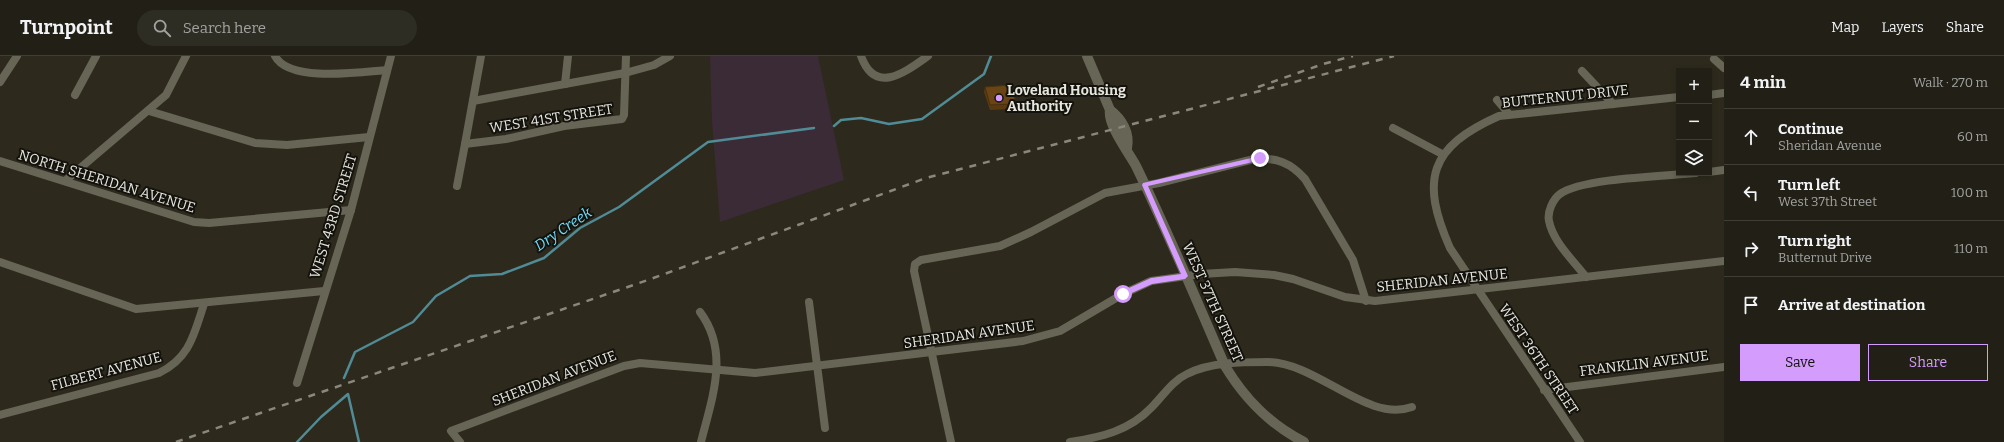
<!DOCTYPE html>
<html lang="en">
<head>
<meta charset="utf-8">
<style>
  :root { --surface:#222016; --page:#2e2d23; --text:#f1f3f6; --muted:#a2a3a1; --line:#3f3e35; --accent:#d49cfc }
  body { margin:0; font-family:Bitter,serif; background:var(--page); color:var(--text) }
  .controls { position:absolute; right:12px; top:12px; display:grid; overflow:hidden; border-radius:0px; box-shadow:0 2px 6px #0003 }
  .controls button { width:36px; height:36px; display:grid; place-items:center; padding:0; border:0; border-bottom:1px solid var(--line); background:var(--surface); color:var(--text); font:20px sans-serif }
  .stop { position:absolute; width:12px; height:12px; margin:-9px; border:3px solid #d49cfc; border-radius:50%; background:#fff }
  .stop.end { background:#d49cfc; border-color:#fff; box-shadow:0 1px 4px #0008 }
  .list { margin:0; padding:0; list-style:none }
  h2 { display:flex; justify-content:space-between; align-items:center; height:52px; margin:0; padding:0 16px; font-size:17px }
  h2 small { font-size:13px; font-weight:400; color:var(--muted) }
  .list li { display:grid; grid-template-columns:26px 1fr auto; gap:12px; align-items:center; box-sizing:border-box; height:56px; padding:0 16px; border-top:1px solid var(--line) }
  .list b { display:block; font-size:15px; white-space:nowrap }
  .list p { margin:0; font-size:13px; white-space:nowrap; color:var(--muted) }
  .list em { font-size:13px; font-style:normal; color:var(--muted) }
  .actions { display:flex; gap:8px; padding:12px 16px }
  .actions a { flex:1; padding:9px 0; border:1px solid var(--accent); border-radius:0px; text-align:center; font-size:14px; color:var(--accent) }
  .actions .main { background:var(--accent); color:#111 }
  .icon { flex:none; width:22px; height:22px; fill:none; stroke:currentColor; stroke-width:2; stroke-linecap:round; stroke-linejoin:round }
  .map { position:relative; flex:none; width:1724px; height:386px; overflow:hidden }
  header { display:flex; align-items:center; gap:24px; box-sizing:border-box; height:56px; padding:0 20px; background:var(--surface); border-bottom:1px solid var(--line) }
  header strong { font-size:19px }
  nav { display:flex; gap:22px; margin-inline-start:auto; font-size:14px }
  .search { width:280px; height:36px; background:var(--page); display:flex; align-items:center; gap:10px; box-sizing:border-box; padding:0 14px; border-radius:22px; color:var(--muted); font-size:15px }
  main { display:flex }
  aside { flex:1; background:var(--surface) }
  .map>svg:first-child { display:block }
  .commercial { fill:#3b2b37 }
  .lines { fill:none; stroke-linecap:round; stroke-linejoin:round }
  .stream { stroke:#508b96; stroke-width:2.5 }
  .minor { stroke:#676555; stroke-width:8 }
  .tertiary { stroke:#676555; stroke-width:10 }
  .rail { stroke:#8a887d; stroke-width:2.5; stroke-dasharray:7 7; stroke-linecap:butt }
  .wall { fill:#5a3a11 }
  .building { fill:#694414; stroke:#4a300e }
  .route { fill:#d49cfc }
  .poi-dot { fill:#d49cfc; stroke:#14120d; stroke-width:1.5 }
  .labels { text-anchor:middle; stroke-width:4; stroke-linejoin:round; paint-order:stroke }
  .poi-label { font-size:14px; font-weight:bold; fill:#e7e6dd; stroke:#14120d; text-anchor:start }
  .street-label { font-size:14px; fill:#e7e6dd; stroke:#14120d }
  .water-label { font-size:15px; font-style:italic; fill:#73daf7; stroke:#14120d }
</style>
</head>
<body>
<header>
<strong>Turnpoint</strong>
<div class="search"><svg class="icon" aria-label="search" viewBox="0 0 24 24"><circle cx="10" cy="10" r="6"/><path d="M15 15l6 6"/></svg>Search here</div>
<nav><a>Map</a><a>Layers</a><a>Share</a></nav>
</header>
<main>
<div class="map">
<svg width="1724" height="386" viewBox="0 0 1724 386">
  <rect width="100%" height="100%" fill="#2d2a1d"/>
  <polygon class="commercial" points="710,0 818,0 844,124 720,166 712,65"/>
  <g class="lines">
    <g class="stream">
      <polyline points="834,70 841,64 861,62 889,68 922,63 984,18 991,0"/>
      <polyline points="344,322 355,296 413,266 436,240 470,220 502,218 544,202 580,172 619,151 708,86 814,72"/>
      <polyline points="297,386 321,361 348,338 359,386"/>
    </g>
    <g class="minor">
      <path d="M275,0C289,27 361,16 387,14"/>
      <polyline points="481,0 465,88 506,83 564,70 622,63 624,59 626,0"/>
      <path d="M861,0C875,39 904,17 928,0"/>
      <polyline points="1714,3 1724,12"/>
      <polyline points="1582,15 1613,48"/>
      <polyline points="0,26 17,0"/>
      <polyline points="565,28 568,0"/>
      <polyline points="75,39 96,0"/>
      <polyline points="1709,39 1724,37"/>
      <polyline points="1497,44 1509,58"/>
      <polyline points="473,45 625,17 654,9 670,0"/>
      <polyline points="149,55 255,87 287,89 369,81"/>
      <polyline points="1393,72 1442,98"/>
      <polyline points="0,105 194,166 209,167 351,154"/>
      <polyline points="1709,116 1724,114"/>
      <polyline points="65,125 166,39 186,0"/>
      <polyline points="457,130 465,88"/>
      <polyline points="0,206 136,253 324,235"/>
      <path d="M1586,221C1573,204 1553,186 1549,165C1547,156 1553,143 1560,138C1582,122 1667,120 1696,117"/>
      <polyline points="809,246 825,372"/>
      <path d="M700,256C730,296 712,342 701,386"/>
      <polyline points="297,327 351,154 391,0"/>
      <polyline points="1544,334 1724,311"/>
      <path d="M0,359L159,317C190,302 194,278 204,248"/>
      <polyline points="460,386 451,375 624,310 640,307 755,317 1023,285 1060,275 1123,238 1151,225 1201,218 1235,216 1274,219 1293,223 1345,241 1375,245 1724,205"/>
      <path d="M951,386L914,215L915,208L921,204L1000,190L1031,176L1105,137L1159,127L1254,103C1276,101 1291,107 1305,123L1353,204L1366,245"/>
      <path d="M1070,386C1102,381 1129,375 1152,351C1163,340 1172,325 1187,318C1210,306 1243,306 1268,306C1318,307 1367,367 1412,351"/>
      <path d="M1580,386L1450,192C1420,124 1429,91 1499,60L1679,41"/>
    </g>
    <g class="tertiary">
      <path d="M1087,0L1110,54C1107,68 1129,97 1136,110C1168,176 1196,243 1225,310C1245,343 1269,368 1304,386"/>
      <path d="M1110,54C1122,63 1130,77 1127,92"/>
    </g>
    <g class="rail">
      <polyline points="1258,31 1323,8 1353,0"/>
      <polyline points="176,386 648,224 926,122 1394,0"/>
    </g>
  </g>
  <polygon class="wall" points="985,31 1015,42 1014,47 1012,53 990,54 984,36"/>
  <polygon class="building" points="1010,29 1015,42 1013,48 990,49 985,31"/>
  <polygon class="route" points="1260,100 1263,102 1262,104 1148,130 1188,220 1185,223 1152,228 1125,240 1120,240 1120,236 1151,222 1181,218 1142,129 1143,127"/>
  <circle class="poi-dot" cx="999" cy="42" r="4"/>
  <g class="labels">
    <g class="poi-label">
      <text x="1007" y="39">Loveland Housing<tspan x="1007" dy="16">Authority</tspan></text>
    </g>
    <g class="street-label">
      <text transform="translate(1565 40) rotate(-6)" y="5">BUTTERNUT DRIVE</text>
      <text transform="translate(551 62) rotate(-9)" y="5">WEST 41ST STREET</text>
      <text transform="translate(107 125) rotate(17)" y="5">NORTH SHERIDAN AVENUE</text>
      <text transform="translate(333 160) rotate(-73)" y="5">WEST 43RD STREET</text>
      <text transform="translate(1442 224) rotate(-6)" y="5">SHERIDAN AVENUE</text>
      <text transform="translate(1213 246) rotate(66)" y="5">WEST 37TH STREET</text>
      <text transform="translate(969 278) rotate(-8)" y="5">SHERIDAN AVENUE</text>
      <text transform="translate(1539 303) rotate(56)" y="5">WEST 36TH STREET</text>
      <text transform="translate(1644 307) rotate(-7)" y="5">FRANKLIN AVENUE</text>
      <text transform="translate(106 315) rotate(-15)" y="5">FILBERT AVENUE</text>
      <text transform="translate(554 322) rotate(-21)" y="5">SHERIDAN AVENUE</text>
    </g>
    <g class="water-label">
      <text transform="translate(563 173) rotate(-34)" y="5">Dry Creek</text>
    </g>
  </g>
</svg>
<div class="controls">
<button>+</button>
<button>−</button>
<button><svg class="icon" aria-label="layers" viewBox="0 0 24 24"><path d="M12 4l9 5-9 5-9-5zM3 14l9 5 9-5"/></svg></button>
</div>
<div class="stop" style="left:1123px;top:238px"></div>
<div class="stop end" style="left:1260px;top:102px"></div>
</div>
<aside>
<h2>4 min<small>Walk · 270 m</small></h2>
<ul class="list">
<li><svg class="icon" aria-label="ahead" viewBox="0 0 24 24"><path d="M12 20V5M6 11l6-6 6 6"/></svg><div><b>Continue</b><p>Sheridan Avenue</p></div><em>60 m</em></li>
<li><svg class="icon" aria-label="left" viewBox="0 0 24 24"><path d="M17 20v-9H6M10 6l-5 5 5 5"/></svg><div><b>Turn left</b><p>West 37th Street</p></div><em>100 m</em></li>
<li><svg class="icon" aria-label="right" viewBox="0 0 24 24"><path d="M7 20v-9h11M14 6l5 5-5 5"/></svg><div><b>Turn right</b><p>Butternut Drive</p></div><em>110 m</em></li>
<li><svg class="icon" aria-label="arrive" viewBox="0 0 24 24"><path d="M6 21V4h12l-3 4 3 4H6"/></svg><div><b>Arrive at destination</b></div></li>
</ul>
<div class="actions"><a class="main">Save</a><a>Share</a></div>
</aside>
</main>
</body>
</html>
